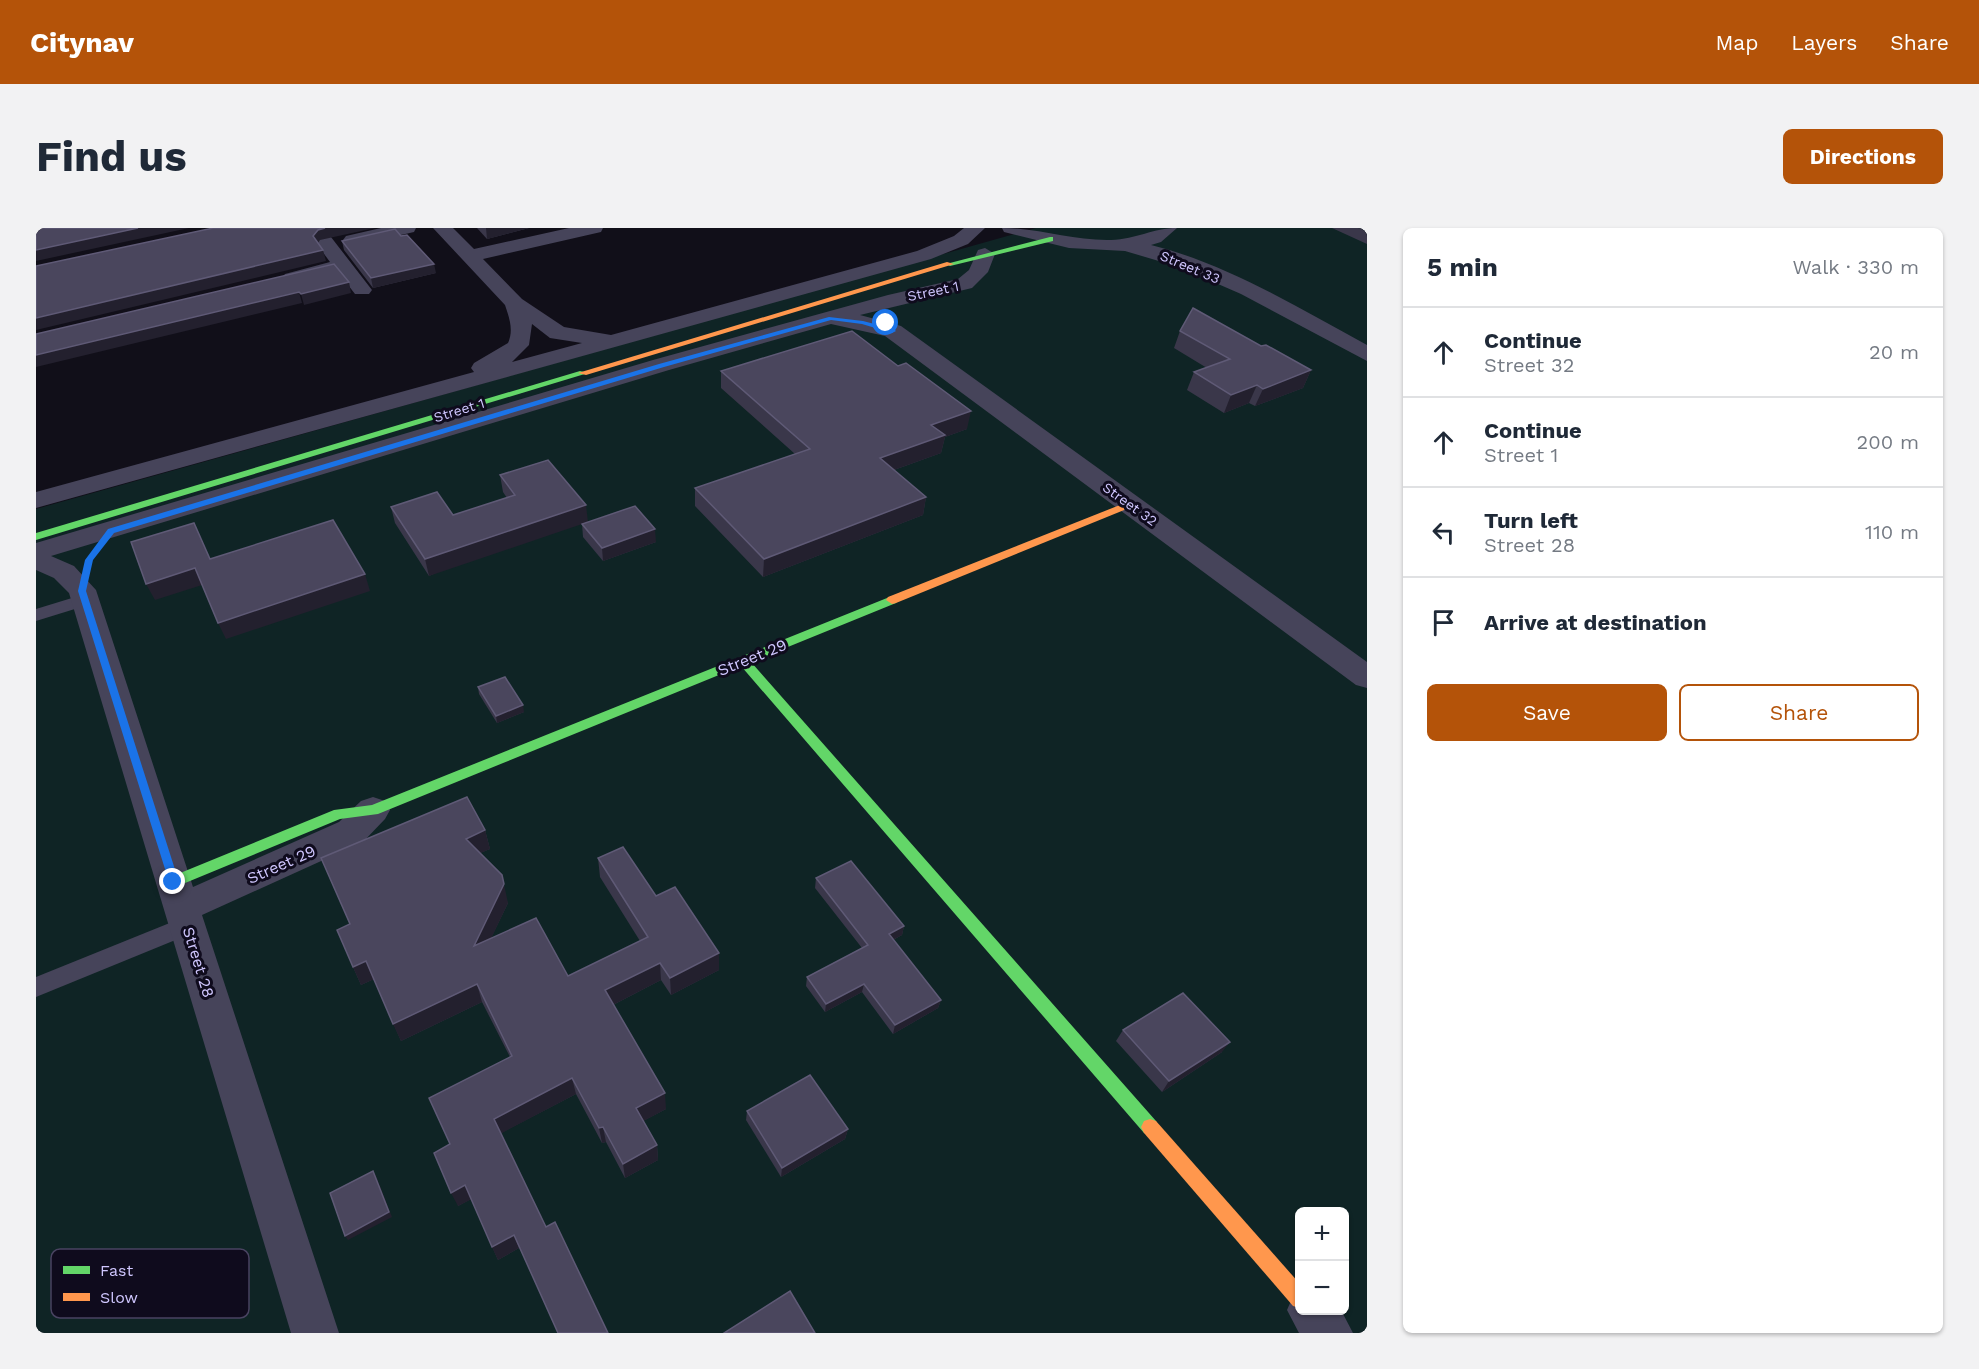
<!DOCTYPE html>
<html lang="en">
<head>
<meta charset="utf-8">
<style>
  :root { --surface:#fff; --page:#f2f2f3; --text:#1f2937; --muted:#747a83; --line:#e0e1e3; --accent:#b45309 }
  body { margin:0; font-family:"Work Sans",sans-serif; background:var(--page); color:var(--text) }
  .controls { position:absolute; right:18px; bottom:18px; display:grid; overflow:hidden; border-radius:9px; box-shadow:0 2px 4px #0004 }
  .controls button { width:54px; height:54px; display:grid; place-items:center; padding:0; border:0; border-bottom:2px solid var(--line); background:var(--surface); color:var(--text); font:30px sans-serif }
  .stop { position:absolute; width:18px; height:18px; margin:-14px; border:4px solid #1a73e8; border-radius:50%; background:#fff }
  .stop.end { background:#1a73e8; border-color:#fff; box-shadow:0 2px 6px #0008 }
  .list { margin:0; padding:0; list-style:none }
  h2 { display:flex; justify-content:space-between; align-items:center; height:78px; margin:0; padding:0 24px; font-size:26px }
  h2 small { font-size:20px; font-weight:400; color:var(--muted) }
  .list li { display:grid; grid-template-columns:39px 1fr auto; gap:18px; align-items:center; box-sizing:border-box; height:90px; padding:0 24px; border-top:2px solid var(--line) }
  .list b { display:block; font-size:22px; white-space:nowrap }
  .list p { margin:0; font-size:20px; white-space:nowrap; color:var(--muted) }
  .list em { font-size:20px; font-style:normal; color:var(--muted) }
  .actions { display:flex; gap:12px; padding:18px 24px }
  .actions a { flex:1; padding:14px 0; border:2px solid var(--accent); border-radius:9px; text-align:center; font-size:21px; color:var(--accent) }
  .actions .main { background:var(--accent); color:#fff }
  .icon { flex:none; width:33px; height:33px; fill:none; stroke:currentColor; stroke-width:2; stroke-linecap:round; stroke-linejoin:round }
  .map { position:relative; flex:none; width:1331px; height:1105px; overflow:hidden; border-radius:9px }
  header { display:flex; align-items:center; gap:36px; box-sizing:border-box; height:84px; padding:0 30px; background:var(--accent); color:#fff }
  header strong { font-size:28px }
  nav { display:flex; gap:33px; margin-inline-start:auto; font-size:21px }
  .intro { display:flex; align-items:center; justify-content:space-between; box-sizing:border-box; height:144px; padding:0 36px }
  h1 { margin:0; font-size:42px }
  .button { padding:15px 27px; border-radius:9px; background:var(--accent); color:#fff; font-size:21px; font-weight:700 }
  main { display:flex; gap:36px; padding:0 36px }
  aside { flex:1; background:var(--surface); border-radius:9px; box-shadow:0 2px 4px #0004 }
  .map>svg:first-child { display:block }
  .green { fill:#0f2425; fill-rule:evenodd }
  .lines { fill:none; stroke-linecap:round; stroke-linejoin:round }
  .lane { fill:#46445a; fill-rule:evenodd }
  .street { fill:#46445a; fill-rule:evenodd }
  .fast { fill:#63d668; fill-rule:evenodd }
  .slow { fill:#ff974d; fill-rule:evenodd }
  .wall { fill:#3a374a }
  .shaded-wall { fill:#23202e }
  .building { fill:#4a465d; stroke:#5f5a76; stroke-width:1.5 }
  .route { fill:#1a73e8 }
  .labels { text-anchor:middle; stroke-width:6; stroke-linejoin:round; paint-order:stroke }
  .far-street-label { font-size:14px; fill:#d0c7ff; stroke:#0f0b1d }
  .street-label { font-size:16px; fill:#d0c7ff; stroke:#0f0b1d }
  .key { fill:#0f0b1d; stroke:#494361; stroke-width:1.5 }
  .key-label { font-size:16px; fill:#d0c7ff }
</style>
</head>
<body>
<header>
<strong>Citynav</strong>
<nav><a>Map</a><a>Layers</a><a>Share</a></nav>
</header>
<div class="intro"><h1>Find us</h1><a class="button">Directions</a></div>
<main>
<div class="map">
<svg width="1331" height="1105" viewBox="0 0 1331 1105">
  <rect width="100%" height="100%" fill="#110f19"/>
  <path class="green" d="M1000,0H1331V1105H0V281ZM1264,984H1308V1082H1264Z"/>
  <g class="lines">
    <g class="lane">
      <polygon points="49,366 57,372 55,376 0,393 0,381"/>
      <polygon points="151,688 159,690 162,697 159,704 0,769 0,749"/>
    </g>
    <g class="street">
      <polygon points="269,0 288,0 336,62 333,66 319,66 302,44 256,56 249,54 246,50 249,46 294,34"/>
      <polygon points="345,0 380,0 378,4 317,18 307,12 310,8"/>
      <path d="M397,0H417L438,21L533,0H567L565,4L447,31L486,71L528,99L575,107L881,23L918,8L928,0H949L932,16L895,31L0,280V264L438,144L435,140L438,135L472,115C478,102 473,89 469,77ZM496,96L514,110L546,115L476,134L493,117Z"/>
      <path d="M966,0C1003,0 1038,13 1075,12C1101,11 1117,0 1141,0L1125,14L1115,17C1192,36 1262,80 1331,117V133L1205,66L1143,39L1089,23L1033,20L968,4Z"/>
      <polygon points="949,20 959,26 952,44 936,60 824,87 865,98 1331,434 1331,460 1320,457 849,108 795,96 633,142 15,328 38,338 60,362 157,659 303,594 325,573 337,569 349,573 354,582 349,591 327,614 166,687 303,1105 255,1105 33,365 18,350 0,342 0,315 617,132 852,67 922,51 933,42 942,22"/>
      <polygon points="1264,1063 1264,1082 1305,1082 1317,1105 1263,1105 1251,1082 1258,1066"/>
    </g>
    <g class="fast">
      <polygon points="1014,9 1017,9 1017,13 914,38 910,36"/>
      <polygon points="544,143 552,145 0,312 0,305"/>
      <polygon points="856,368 862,372 860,375 715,434 1120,893 1123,899 1120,905 1114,907 1108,905 705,438 342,586 304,591 137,660 132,658 130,654 132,650 298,582 336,577"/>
    </g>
    <g class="slow">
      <polygon points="911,34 918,36 550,147 542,145"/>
      <polygon points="1094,273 1098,274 1098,278 860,375 856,376 850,372 852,369"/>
      <polygon points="1114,891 1120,893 1264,1056 1264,1080 1257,1078 1108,905 1105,899 1108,893"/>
    </g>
  </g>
  <g class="wall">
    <polygon points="441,0 493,0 451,11"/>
    <polygon points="1296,0 1331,0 1331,16"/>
    <polygon points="306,13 400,45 337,60 308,22"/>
    <polygon points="1144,103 1225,118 1275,142 1267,160 1219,178 1213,175 1188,185 1151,162 1158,144 1171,140 1138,120"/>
    <polygon points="685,143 931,201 909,209 905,225 858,242 890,269 887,287 727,349 659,278 659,260 759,226 685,160"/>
    <polygon points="464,247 550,277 393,348 359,295 355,279 417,287 471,270 467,264"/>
    <polygon points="546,296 620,314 567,333 547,309"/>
    <polygon points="442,459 488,484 461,495 443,466"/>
    <polygon points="449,602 454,621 444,625 472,675 455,710 532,748 604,713 564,649 562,630 620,668 683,742 635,767 625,752 577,777 630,881 607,893 621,917 622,932 589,950 570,914 566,915 540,866 465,905 483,1020 462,1032 435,971 422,978 414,916 474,829 446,774 365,813 338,751 325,757 317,739 314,696"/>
    <polygon points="780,650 868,698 866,707 857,712 905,772 902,780 857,806 826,764 789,784 770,758 771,749 826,720 779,660"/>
    <polygon points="1087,802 1186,824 1126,864 1080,813"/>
    <polygon points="711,883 812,901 809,911 745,949 710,892"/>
  </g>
  <g class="shaded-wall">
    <polygon points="102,0 153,0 0,33 0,22"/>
    <polygon points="289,0 339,0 284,12 280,18 277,8 282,2"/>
    <polygon points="450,0 493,0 451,11"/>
    <polygon points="287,22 290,33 0,102 0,90"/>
    <polygon points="398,36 400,45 337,60 335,50"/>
    <polygon points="313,54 315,65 268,77 265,66"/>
    <polygon points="263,64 266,75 0,139 0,127"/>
    <polygon points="1275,142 1267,160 1219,178 1227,161"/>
    <polygon points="1221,157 1213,175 1188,185 1195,167"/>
    <polygon points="935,183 931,201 909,209 905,225 841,248 844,230 895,197"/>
    <polygon points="890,269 887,287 727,349 728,331"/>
    <polygon points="550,277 552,294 393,348 389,331"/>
    <polygon points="619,301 620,314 567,333 566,320"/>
    <polygon points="159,340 166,357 119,372 110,356"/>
    <polygon points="329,346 334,363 190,411 182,395"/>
    <polygon points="487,477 488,484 461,495 460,488"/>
    <polygon points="449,602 454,621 435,629 430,611"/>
    <polygon points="466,647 472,675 443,736 438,718"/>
    <polygon points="868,698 866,707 851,715 853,706"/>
    <polygon points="683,725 683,742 635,767 634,750"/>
    <polygon points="330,733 338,751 325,757 317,739"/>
    <polygon points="624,735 625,752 571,780 569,762"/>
    <polygon points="441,756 446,774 365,813 357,796"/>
    <polygon points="828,756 826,764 789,784 790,776"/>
    <polygon points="905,772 902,780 857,806 859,797"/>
    <polygon points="1194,814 1186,824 1126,864 1133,853"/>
    <polygon points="536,850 540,866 464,906 458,891"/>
    <polygon points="629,865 630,881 602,896 600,880"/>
    <polygon points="567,899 570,914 566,915 563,900"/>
    <polygon points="812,901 809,911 745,949 746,940"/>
    <polygon points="621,917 622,932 589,950 587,936"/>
    <polygon points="337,943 340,948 356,989 312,1012 309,1008"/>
    <polygon points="429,957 436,971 422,978 415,965"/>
    <polygon points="478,1007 483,1020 462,1032 456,1019"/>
  </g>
  <g class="building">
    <polygon points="0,0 102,0 0,22"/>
    <polygon points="177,0 289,0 282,2 277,8 287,22 0,90 0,38"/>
    <polygon points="359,1 365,8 371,7 398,36 335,50 306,13"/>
    <polygon points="298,36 313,54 265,66 263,64 0,127 0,106"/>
    <polygon points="1157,80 1225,118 1230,117 1275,142 1227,161 1221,157 1195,167 1158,144 1194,131 1144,103"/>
    <polygon points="816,103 862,138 870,135 935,183 895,197 909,207 844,230 890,269 728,331 659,260 774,221 685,143"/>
    <polygon points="512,232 550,277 389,331 355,279 401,264 417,287 479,267 464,247"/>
    <polygon points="599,278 619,301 566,320 546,296"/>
    <polygon points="297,292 329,346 182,395 159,340 110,356 95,314 158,295 174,331"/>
    <polygon points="469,449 487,477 460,488 442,459"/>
    <polygon points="431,569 449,602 430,611 466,647 468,656 438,718 500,690 532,748 612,709 562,630 587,619 620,668 639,659 683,725 634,750 624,735 569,762 629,865 600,880 621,917 587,936 567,899 563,900 536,850 458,891 510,999 519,994 572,1105 522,1105 478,1007 456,1019 429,957 415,965 398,925 414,916 393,870 476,828 441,756 357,796 330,733 317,739 301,702 314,696 285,630"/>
    <polygon points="815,633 868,698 853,706 905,772 859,797 828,756 790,776 771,749 832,717 780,650"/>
    <polygon points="1147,765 1194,814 1133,853 1087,802"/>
    <polygon points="774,847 812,901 746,940 711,883"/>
    <polygon points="337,943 353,984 309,1008 294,965"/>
    <polygon points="754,1063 779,1105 688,1105"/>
  </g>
  <polygon class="route" points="793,89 827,93 850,99 847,95 850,93 860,103 856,105 826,96 795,92 628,139 78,305 57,332 50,363 143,654 137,658 134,657 42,363 49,332 72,301 623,136"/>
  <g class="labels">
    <g class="far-street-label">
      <text transform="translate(1154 39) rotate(23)" y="5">Street 33</text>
      <text transform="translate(897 63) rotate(-12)" y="5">Street 1</text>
      <text transform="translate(423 182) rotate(-17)" y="5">Street 1</text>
      <text transform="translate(1094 276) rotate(36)" y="5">Street 32</text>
    </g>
    <g class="street-label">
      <text transform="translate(716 429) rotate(-22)" y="6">Street 29</text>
      <text transform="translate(245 636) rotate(-24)" y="6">Street 29</text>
      <text transform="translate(163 734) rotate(73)" y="6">Street 28</text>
    </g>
  </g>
  <rect x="15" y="1021" width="198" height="69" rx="9" class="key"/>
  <rect x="27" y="1038" width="27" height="8" fill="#63d668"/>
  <rect x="27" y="1065" width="27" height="8" fill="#ff974d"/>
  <g class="key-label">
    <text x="64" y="1048">Fast</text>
    <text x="64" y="1075">Slow</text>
  </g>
</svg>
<div class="controls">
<button>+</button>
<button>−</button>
</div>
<div class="stop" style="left:850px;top:95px"></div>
<div class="stop end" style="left:137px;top:654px"></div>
</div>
<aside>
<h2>5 min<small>Walk · 330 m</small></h2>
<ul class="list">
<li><svg class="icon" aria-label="ahead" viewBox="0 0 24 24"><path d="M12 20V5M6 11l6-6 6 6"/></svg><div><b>Continue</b><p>Street 32</p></div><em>20 m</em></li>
<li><svg class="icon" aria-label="ahead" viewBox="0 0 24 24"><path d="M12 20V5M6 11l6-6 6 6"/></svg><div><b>Continue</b><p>Street 1</p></div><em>200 m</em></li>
<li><svg class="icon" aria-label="left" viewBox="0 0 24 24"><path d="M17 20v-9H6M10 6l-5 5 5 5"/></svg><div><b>Turn left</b><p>Street 28</p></div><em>110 m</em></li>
<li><svg class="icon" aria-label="arrive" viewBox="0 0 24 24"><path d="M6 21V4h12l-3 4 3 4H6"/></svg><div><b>Arrive at destination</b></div></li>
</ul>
<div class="actions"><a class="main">Save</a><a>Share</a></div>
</aside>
</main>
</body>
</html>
